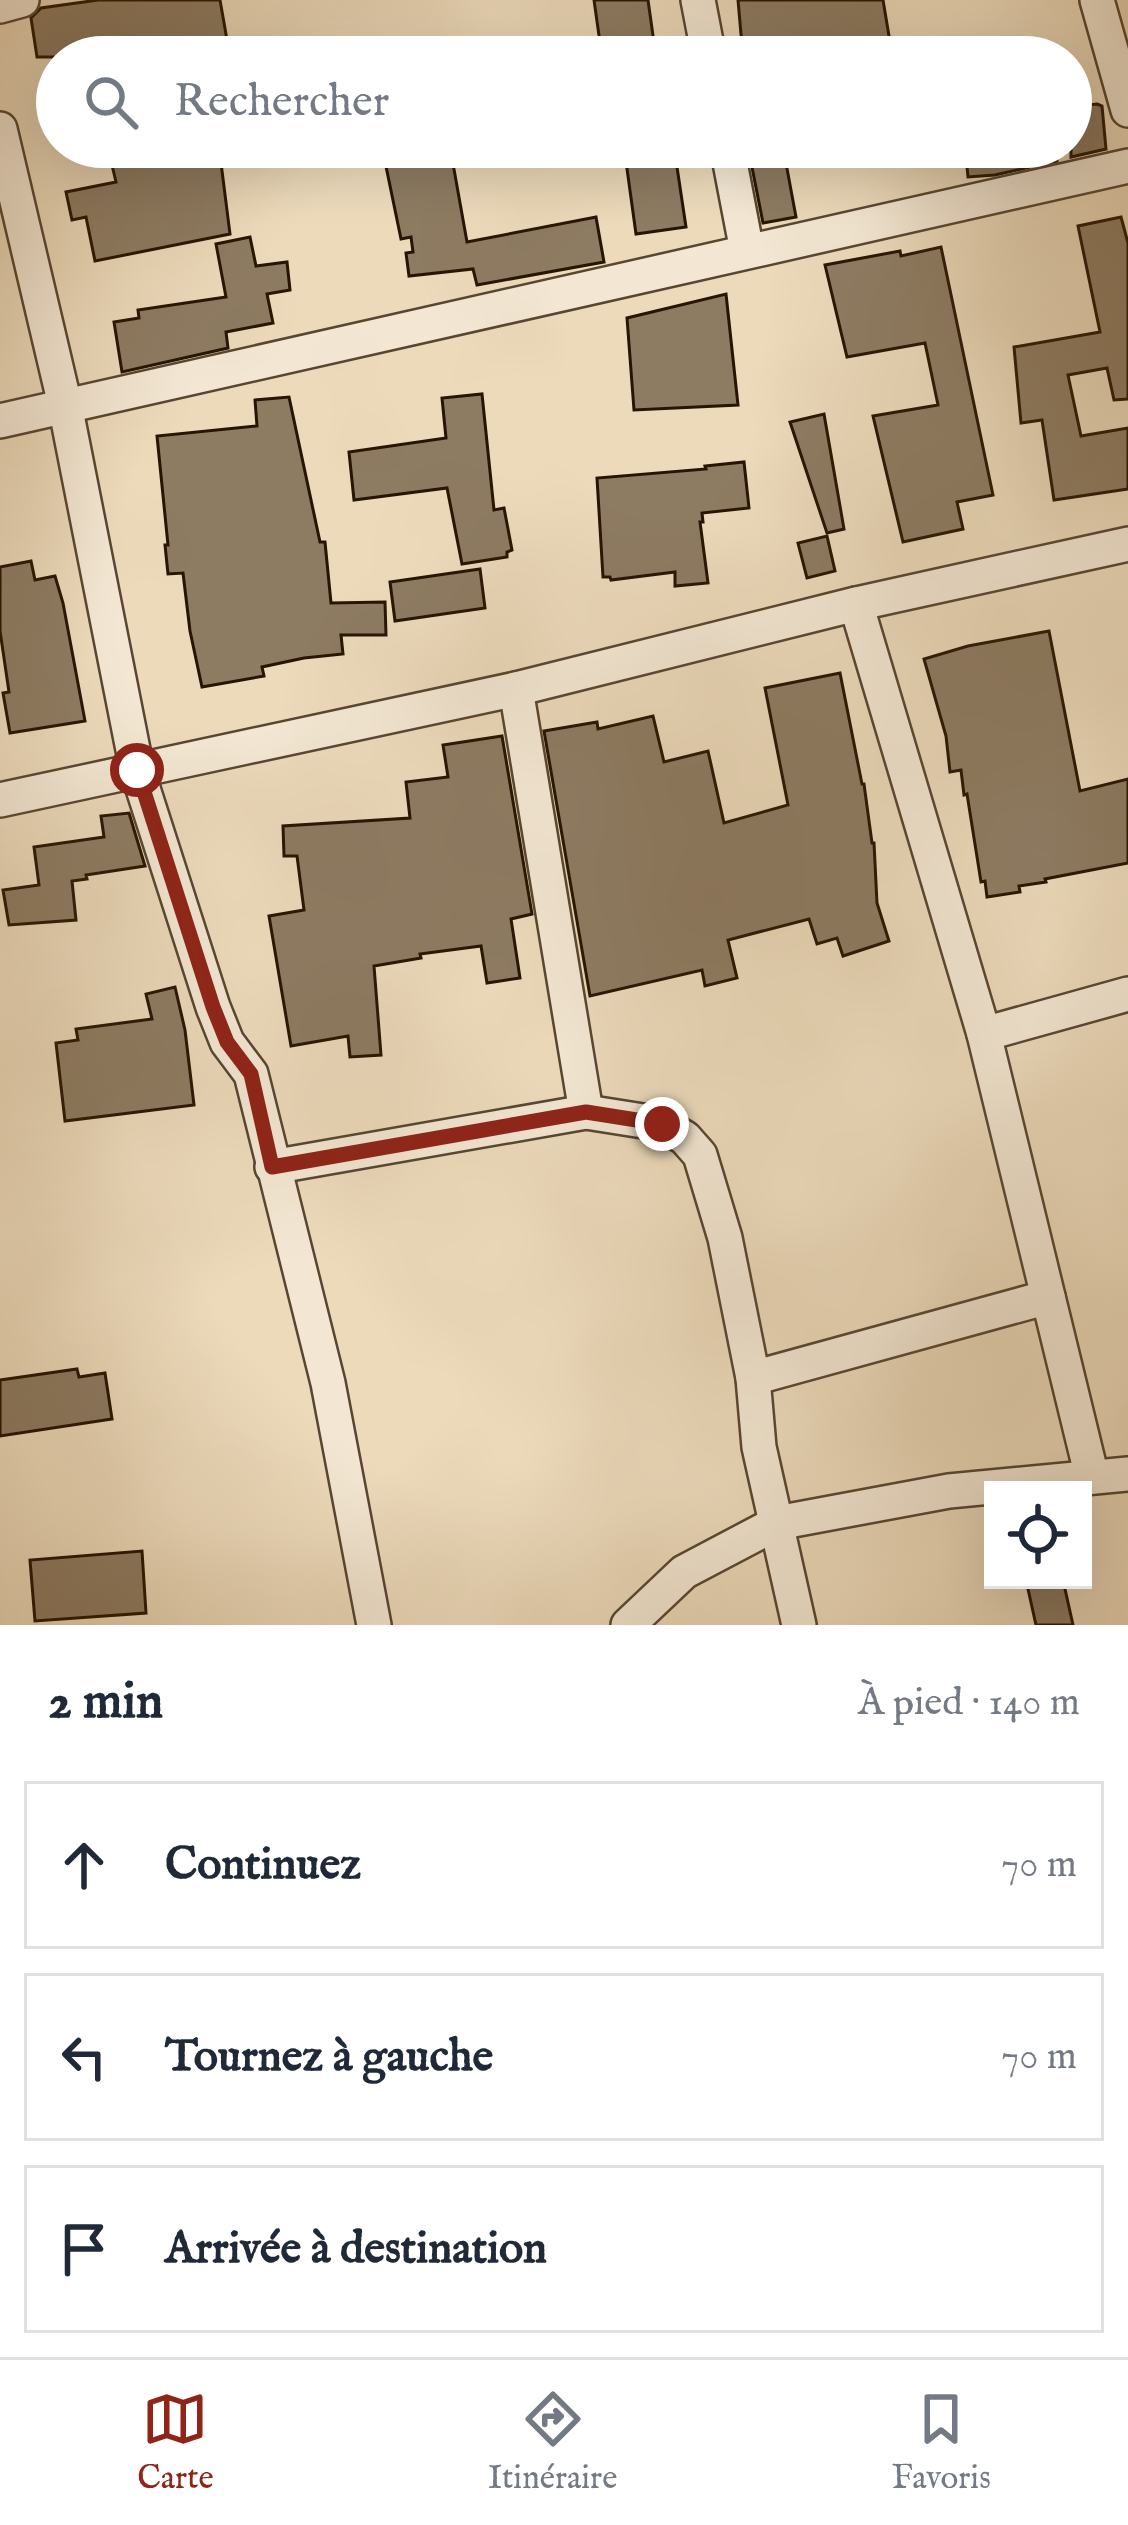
<!DOCTYPE html>
<html lang="fr">
<head>
<meta charset="utf-8">
<style>
  :root { --surface:#fff; --page:#f6f6f7; --text:#1f2937; --muted:#747a83; --line:#e0e1e3; --accent:#8f2418 }
  body { margin:0; font-family:"IM FELL English",serif; background:var(--page); color:var(--text) }
  .controls { position:absolute; right:36px; bottom:36px; display:grid; overflow:hidden; border-radius:0px; box-shadow:0 12px 48px #0002 }
  .controls button { width:108px; height:108px; display:grid; place-items:center; padding:0; border:0; border-bottom:3px solid var(--line); background:var(--surface); color:var(--text); font:60px sans-serif }
  .stop { position:absolute; width:36px; height:36px; margin:-27px; border:9px solid #8f2418; border-radius:50%; background:#fff }
  .stop.end { background:#8f2418; border-color:#fff; box-shadow:0 3px 12px #0008 }
  .list { margin:0; padding:0; list-style:none }
  h2 { display:flex; justify-content:space-between; align-items:center; height:156px; margin:0; padding:0 48px; font-size:51px }
  h2 small { font-size:39px; font-weight:400; color:var(--muted) }
  .list li { display:grid; grid-template-columns:78px 1fr auto; gap:36px; align-items:center; box-sizing:border-box; height:168px; margin:0 24px 24px; padding:0 24px; border:3px solid var(--line); border-radius:0px }
  .list b { display:block; font-size:45px; white-space:nowrap }
  .list em { font-size:39px; font-style:normal; color:var(--muted) }
  .icon { flex:none; width:66px; height:66px; fill:none; stroke:currentColor; stroke-width:2; stroke-linecap:round; stroke-linejoin:round }
  .map { position:relative; flex:none; width:1128px; height:1625px; overflow:hidden }
  .search { position:absolute; background:var(--surface); box-shadow:0 12px 48px #0002; left:36px; right:36px; top:36px; height:132px; display:flex; align-items:center; gap:30px; box-sizing:border-box; padding:0 42px; border-radius:66px; color:var(--muted); font-size:45px }
  .sheet { height:732px; background:var(--surface) }
  nav { display:flex; justify-content:space-around; align-items:center; box-sizing:border-box; height:168px; border-top:3px solid var(--line); background:var(--surface); font-size:33px; color:var(--muted) }
  nav a { display:grid; justify-items:center; gap:6px }
  nav .on { color:var(--accent) }
  .map>svg:first-child { display:block }
  .building { fill:#8d7b62; stroke:#261502; stroke-width:3 }
  .lines { fill:none; stroke-linecap:round; stroke-linejoin:round }
  .street-casing { stroke:#584630; stroke-width:38 }
  .street { stroke:#f3e7d3; stroke-width:33 }
  .route { stroke:#8f2418; stroke-width:15 }
</style>
</head>
<body>
<div class="map">
<svg width="1128" height="1625" viewBox="0 0 1128 1625">
  <rect width="100%" height="100%" fill="#ecdabb"/>
  <filter id="stains"><feTurbulence type="fractalNoise" baseFrequency=".00167" numOctaves="4"/><feColorMatrix values="0 0 0 0 .2 0 0 0 0 .09 0 0 0 0 .02 0 0 0 .5 -.17"/></filter>
  <radialGradient id="worn" r=".72"><stop offset=".6" stop-color="#630" stop-opacity="0"/><stop offset="1" stop-color="#630" stop-opacity=".3"/></radialGradient>
  <g class="building">
    <polygon points="98,0 220,0 230,57 37,57 31,18 41,8"/>
    <polygon points="594,0 648,0 656,57 602,57"/>
    <polygon points="738,0 883,0 890,42 825,52 825,57 743,57"/>
    <polygon points="1097,104 1102,106 1106,149 1071,157 1071,107"/>
    <polygon points="137,147 219,147 230,234 95,261 86,217 72,220 66,192 116,182 112,165 139,159"/>
    <polygon points="382,147 450,147 467,242 596,217 604,262 477,285 473,269 409,276 406,253 413,252 411,237 401,239"/>
    <polygon points="624,147 674,147 686,227 636,234"/>
    <polygon points="748,147 783,147 796,217 763,223"/>
    <polygon points="965,147 1056,147 1057,161 995,175 968,177"/>
    <polygon points="1121,217 1128,243 1128,399 1114,400 1107,368 1068,375 1081,436 1128,428 1128,489 1054,500 1042,420 1021,423 1014,347 1100,332 1078,226"/>
    <polygon points="250,237 256,266 287,262 290,290 267,294 273,323 226,332 228,348 122,372 114,322 139,318 138,310 226,297 216,244"/>
    <polygon points="941,247 993,495 957,502 963,529 903,542 873,416 938,405 925,343 847,357 825,265 900,251 901,256"/>
    <polygon points="726,294 738,405 634,410 627,318"/>
    <polygon points="482,394 494,510 504,508 512,550 507,552 507,557 462,564 447,488 354,500 349,452 446,438 442,398"/>
    <polygon points="289,397 320,542 325,542 331,603 385,602 386,635 341,635 343,654 304,658 262,667 264,676 202,687 190,631 183,573 168,574 165,545 168,545 157,436 257,426 255,400"/>
    <polygon points="824,414 844,529 827,533 790,422"/>
    <polygon points="744,462 749,508 702,513 703,522 700,522 708,583 675,586 675,572 611,580 610,577 603,577 597,478 706,469 705,466"/>
    <polygon points="827,536 835,571 807,578 798,543"/>
    <polygon points="31,561 35,580 55,576 63,603 85,721 10,733 3,693 9,692 0,631 0,567"/>
    <polygon points="480,569 485,608 395,621 390,582"/>
    <polygon points="1049,631 1080,791 1128,779 1128,863 1045,879 1046,882 1019,886 1020,892 987,897 985,881 981,882 967,794 964,795 961,770 950,772 946,736 924,659 968,646"/>
    <polygon points="840,673 862,784 864,784 872,843 874,843 877,903 889,941 843,956 837,938 817,944 809,919 728,940 737,978 705,986 702,970 590,996 544,731 597,722 598,729 653,716 664,762 708,751 724,823 788,805 765,688"/>
    <polygon points="502,736 532,914 511,919 520,978 487,983 481,946 420,954 421,958 374,966 381,1055 350,1057 348,1036 291,1046 269,916 304,910 297,856 284,856 283,826 410,818 406,782 448,777 443,745"/>
    <polygon points="129,813 145,866 86,875 87,879 72,881 76,920 9,925 3,890 39,885 34,847 104,837 101,816"/>
    <polygon points="175,987 185,1030 194,1105 65,1121 56,1043 78,1040 76,1029 152,1019 146,994"/>
    <polygon points="77,1369 79,1377 105,1373 112,1419 0,1436 0,1380"/>
    <polygon points="142,1551 146,1613 35,1621 30,1560"/>
    <polygon points="1026,1580 1063,1580 1073,1625 1036,1625"/>
  </g>
  <g class="lines">
    <g class="street-casing">
      <g id="street">
        <polyline points="698,0 709,57"/>
        <polyline points="1097,0 1128,110"/>
        <polyline points="0,6 22,0"/>
        <polyline points="0,129 65,405 137,770 213,1007 227,1042 251,1074 328,1383 374,1625"/>
        <polyline points="727,147 747,251"/>
        <polyline points="0,421 1128,166"/>
        <polyline points="856,604 984,1034 1092,1477"/>
        <polyline points="516,689 586,1112"/>
        <polyline points="0,800 516,689 856,604 1128,544"/>
        <polyline points="984,1034 1128,994"/>
        <polyline points="272,1167 586,1112 662,1124 685,1138 700,1155 725,1238 753,1378 759,1447 799,1625"/>
        <polyline points="753,1378 1048,1297"/>
        <polyline points="628,1625 684,1572 777,1523 949,1491 1128,1474"/>
      </g>
    </g>
    <use href="#street" class="street"/>
  </g>
  <g class="lines">
    <polyline class="route" points="137,770 213,1007 227,1042 251,1074 272,1167 586,1112 662,1124"/>
  </g>
  <rect width="100%" height="100%" filter="url(#stains)"/>
  <rect width="100%" height="100%" fill="url(#worn)"/>
</svg>
<div class="controls">
<button><svg class="icon" aria-label="locate" viewBox="0 0 24 24"><circle cx="12" cy="12" r="6"/><path d="M12 2v4M12 18v4M2 12h4M18 12h4"/></svg></button>
</div>
<div class="stop" style="left:137px;top:770px"></div>
<div class="stop end" style="left:662px;top:1124px"></div>
<div class="search"><svg class="icon" aria-label="search" viewBox="0 0 24 24"><circle cx="10" cy="10" r="6"/><path d="M15 15l6 6"/></svg>Rechercher</div>
</div>
<section class="sheet">
<h2>2 min<small>À pied · 140 m</small></h2>
<ul class="list">
<li><svg class="icon" aria-label="ahead" viewBox="0 0 24 24"><path d="M12 20V5M6 11l6-6 6 6"/></svg><div><b>Continuez</b></div><em>70 m</em></li>
<li><svg class="icon" aria-label="left" viewBox="0 0 24 24"><path d="M17 20v-9H6M10 6l-5 5 5 5"/></svg><div><b>Tournez à gauche</b></div><em>70 m</em></li>
<li><svg class="icon" aria-label="arrive" viewBox="0 0 24 24"><path d="M6 21V4h12l-3 4 3 4H6"/></svg><div><b>Arrivée à destination</b></div></li>
</ul>
</section>
<nav>
<a class="on"><svg class="icon" aria-label="map" viewBox="0 0 24 24"><path d="M3 6l6-2 6 2 6-2v14l-6 2-6-2-6 2zM9 4v14M15 6v14"/></svg>Carte</a>
<a><svg class="icon" aria-label="directions" viewBox="0 0 24 24"><path d="M12 3l9 9-9 9-9-9zM9 14v-3h6M13 9l2 2-2 2"/></svg>Itinéraire</a>
<a><svg class="icon" aria-label="saved" viewBox="0 0 24 24"><path d="M7 4h10v16l-5-4-5 4z"/></svg>Favoris</a>
</nav>
</body>
</html>
